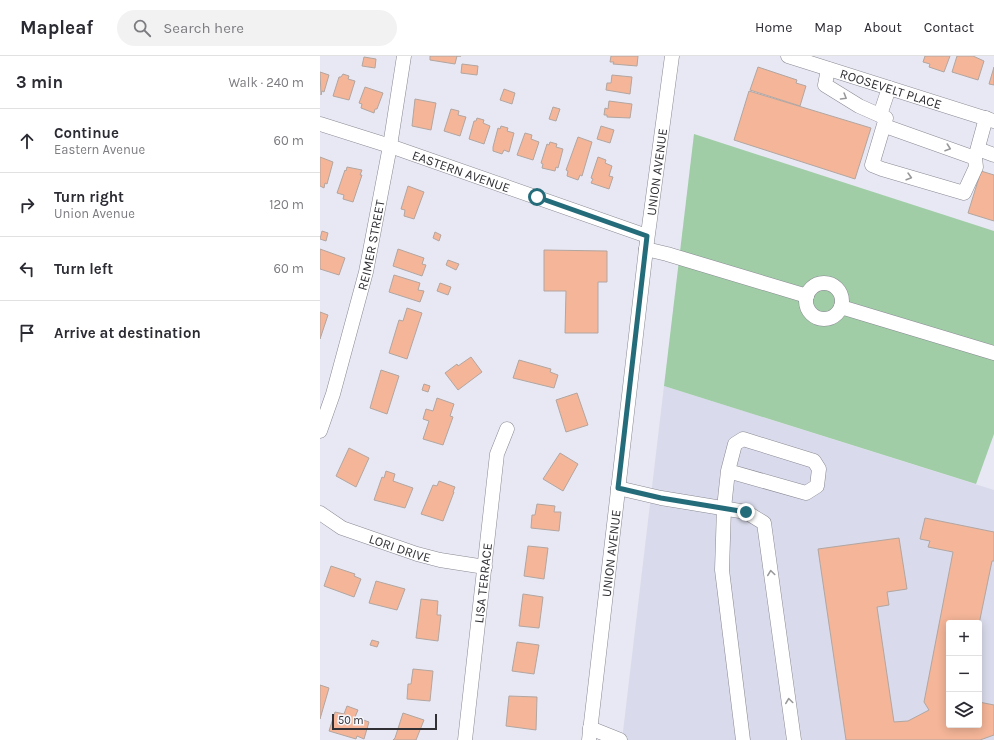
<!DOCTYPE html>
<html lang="en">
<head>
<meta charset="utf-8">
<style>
  :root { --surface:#fff; --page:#f2f2f3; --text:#2b2b33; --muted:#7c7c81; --line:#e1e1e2 }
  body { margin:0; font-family:Karla,sans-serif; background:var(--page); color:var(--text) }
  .controls { position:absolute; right:12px; bottom:12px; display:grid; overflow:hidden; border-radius:4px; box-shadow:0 2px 10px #0003 }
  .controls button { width:36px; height:36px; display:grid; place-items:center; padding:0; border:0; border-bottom:1px solid var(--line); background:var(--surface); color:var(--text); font:20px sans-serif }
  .scale { position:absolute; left:12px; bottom:10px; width:105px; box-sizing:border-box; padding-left:4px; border:2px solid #303035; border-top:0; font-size:11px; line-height:14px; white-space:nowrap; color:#303035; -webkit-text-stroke:3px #f6f6fd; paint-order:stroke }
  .stop { position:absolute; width:12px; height:12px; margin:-9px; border:3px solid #256c7a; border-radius:50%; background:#fff }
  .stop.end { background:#256c7a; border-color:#fff; box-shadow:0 1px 4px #0008 }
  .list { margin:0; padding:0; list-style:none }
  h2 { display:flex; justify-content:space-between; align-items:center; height:52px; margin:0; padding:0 16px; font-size:17px }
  h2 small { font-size:13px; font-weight:400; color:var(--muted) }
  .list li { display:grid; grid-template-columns:26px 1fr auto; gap:12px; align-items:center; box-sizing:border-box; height:64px; padding:0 16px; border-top:1px solid var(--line) }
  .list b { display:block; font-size:15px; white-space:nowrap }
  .list p { margin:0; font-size:13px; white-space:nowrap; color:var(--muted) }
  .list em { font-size:13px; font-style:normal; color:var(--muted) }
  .icon { flex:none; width:22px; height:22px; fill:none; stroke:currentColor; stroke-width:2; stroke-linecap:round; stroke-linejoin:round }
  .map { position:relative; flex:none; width:674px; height:684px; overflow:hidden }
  header { display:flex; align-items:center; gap:24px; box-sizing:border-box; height:56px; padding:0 20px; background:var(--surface); border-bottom:1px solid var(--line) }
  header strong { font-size:19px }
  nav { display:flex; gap:22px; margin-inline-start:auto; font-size:14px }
  .search { width:280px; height:36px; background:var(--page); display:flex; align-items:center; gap:10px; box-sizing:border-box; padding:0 14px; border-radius:22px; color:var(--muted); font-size:15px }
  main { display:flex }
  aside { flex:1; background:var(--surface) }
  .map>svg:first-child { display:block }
  .built { fill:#d9daeb; fill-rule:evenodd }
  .green { fill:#a0cda6 }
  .building { fill:#f4b598; stroke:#b2a6a1 }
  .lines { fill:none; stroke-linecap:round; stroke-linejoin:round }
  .minor-casing { stroke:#898993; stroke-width:15 }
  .minor { stroke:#fff; stroke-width:14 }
  .oneway { stroke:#98989a }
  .route { stroke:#256c7a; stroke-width:5 }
  .labels { text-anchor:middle; stroke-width:3.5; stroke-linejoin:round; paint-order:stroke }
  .street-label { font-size:13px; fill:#303035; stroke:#f6f6fd }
</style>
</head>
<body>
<header>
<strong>Mapleaf</strong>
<div class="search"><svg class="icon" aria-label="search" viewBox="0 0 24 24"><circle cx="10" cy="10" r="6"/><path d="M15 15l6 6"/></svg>Search here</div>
<nav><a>Home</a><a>Map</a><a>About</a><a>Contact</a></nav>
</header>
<main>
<aside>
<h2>3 min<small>Walk · 240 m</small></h2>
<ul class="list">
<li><svg class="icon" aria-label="ahead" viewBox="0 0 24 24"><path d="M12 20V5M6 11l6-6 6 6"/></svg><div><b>Continue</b><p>Eastern Avenue</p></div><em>60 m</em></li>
<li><svg class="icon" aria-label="right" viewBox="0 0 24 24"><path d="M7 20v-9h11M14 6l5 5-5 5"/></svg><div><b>Turn right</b><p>Union Avenue</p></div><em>120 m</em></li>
<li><svg class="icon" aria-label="left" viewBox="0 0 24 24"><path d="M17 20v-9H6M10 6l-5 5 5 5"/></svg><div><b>Turn left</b></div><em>60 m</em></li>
<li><svg class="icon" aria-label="arrive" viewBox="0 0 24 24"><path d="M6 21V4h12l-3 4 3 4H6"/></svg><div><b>Arrive at destination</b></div></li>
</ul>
</aside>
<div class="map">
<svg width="674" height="684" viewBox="0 0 674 684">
  <rect width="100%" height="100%" fill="#e8e8f4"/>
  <path class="built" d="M344,330L674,434V684H302ZM629,567H659V669H629Z"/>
  <polygon class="green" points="374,78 674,175 674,378 656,428 344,330"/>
  <g class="building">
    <polygon points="110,0 141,0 137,0 135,8 110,4"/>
    <polygon points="291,0 318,0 317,10 293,8 294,6 290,6"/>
    <polygon points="605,0 630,0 624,16 609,11 610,8 603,6"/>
    <polygon points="637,0 653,0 664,5 658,24 632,16"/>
    <polygon points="44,1 56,3 55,12 42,10"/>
    <polygon points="142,8 158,10 157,19 141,17"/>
    <polygon points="438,11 477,24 476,27 486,30 480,50 430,34"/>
    <polygon points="674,11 674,29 669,28"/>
    <polygon points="0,16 9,19 4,36 2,35 1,39"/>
    <polygon points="23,18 29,20 28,23 35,25 29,44 13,40 19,21 21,21"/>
    <polygon points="292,19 312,21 310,38 286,34 287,27 291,27"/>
    <polygon points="45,31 63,37 57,53 55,53 54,57 41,52 42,48 39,47"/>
    <polygon points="184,33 195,37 192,48 180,44"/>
    <polygon points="429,35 551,72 535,123 414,84"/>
    <polygon points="95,43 116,47 111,74 92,70"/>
    <polygon points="289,45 312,48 310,62 287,61 287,59 284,59 285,52 288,53"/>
    <polygon points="233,51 240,53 236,65 229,63"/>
    <polygon points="131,53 139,55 138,59 146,61 140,80 124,75"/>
    <polygon points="157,62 164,64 163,67 170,70 164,88 149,83 154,65 156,65"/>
    <polygon points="181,70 188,72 187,75 194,77 189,96 184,94 182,98 173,95 173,91 178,72 180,73"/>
    <polygon points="281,70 294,74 290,87 277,83"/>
    <polygon points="205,77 212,79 211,83 219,86 213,104 197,99"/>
    <polygon points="258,81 272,86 262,120 260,119 258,124 247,120 248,115 246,114"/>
    <polygon points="230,86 237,88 236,91 243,93 238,112 236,111 235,115 222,112 223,108 221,107 227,88 229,89"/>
    <polygon points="0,101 13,106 7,128 5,127 4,132 0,130"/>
    <polygon points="278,101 286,104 285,107 292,110 289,120 293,121 289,133 271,127 273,123 271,122"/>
    <polygon points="27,111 42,114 40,119 42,119 33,146 23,143 24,139 17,137 25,114 26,115"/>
    <polygon points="661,115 674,119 674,165 648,157"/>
    <polygon points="88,130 104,136 94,163 84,160 85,154 81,153"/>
    <polygon points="2,175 8,177 6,185 0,183"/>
    <polygon points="115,176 121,179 119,185 113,182"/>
    <polygon points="0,193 25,202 19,219 0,213"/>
    <polygon points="78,193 104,202 102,208 106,209 102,220 73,210"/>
    <polygon points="224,194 287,195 287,226 278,226 278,277 245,277 246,235 224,235"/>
    <polygon points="128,204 139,208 136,214 126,209"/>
    <polygon points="74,219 100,227 98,234 104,235 100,246 69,236"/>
    <polygon points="120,227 131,231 128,239 117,235"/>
    <polygon points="87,252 102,257 87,303 69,297 79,264 83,265"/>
    <polygon points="0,256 8,259 0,283"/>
    <polygon points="151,301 162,316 138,334 125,317 137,308 138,310"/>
    <polygon points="199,304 231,313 230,316 238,319 234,332 193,322"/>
    <polygon points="61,314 79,320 67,358 50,352"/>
    <polygon points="104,328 110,330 108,336 102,334"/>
    <polygon points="257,337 268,369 246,376 236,344"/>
    <polygon points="117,342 134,348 130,360 133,361 123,389 103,383 109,365 103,363 106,353 113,355"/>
    <polygon points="29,392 49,402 36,431 16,420"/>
    <polygon points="240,397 258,408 243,435 223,423"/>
    <polygon points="66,415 75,418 73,425 93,432 85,452 54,444 62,421 64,422"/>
    <polygon points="119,425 135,431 133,436 134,436 123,465 101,458 113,429 117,430"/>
    <polygon points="217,448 235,450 234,456 241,456 239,475 211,472 212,459 215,459"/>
    <polygon points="605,462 674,476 674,505 672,505 659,568 659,567 629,567 629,669 659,669 659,646 674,649 674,679 660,684 526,684 498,493 579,482 587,533 567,536 569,549 557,551 574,666 588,665 609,654 604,646 633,496 608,491 610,485 600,483"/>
    <polygon points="208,490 228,492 224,523 204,520"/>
    <polygon points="11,510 35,518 34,520 41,523 34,541 4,530"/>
    <polygon points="56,525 85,533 77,554 49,547"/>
    <polygon points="203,538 223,541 219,572 199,570"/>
    <polygon points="101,543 118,545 117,559 121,559 118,585 96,582"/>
    <polygon points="52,584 59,586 57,591 50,589"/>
    <polygon points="197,586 219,589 214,618 192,615"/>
    <polygon points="93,613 113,615 110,645 87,643 88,628 91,628"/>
    <polygon points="0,629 9,632 0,663"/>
    <polygon points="189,640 217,641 216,674 186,670"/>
    <polygon points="27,650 38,654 35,661 49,666 44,683 37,680 36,683 9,675 15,656 24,658"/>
    <polygon points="83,657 104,664 96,684 73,684 75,682"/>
  </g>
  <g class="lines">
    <g class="minor-casing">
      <g id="minor">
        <path id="s1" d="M468,0L674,65"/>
        <polyline points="508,13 505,29 539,50 566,62 552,109 562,113 644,137 656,111 655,102 666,62"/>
        <polyline points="560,59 569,32"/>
        <path id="s2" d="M0,68L70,90L327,180"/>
        <polyline points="565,70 655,102"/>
        <polyline points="658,93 674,99"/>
        <polyline points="326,193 347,198 487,240"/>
        <circle cx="504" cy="245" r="18"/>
        <polyline points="521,251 674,297"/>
        <path id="s3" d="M0,375L13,338L46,216L70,90L84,0"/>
        <polyline points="408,415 486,437 497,430 499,413 494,405 423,383 415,388 408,415 404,452 402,514 423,684"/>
        <polyline points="298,432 341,442 426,456 444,467 474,684"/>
        <path id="s4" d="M0,457L22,472L97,498L120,504L165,511"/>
        <polyline points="270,672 300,684"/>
        <path id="s5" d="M145,684L177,398L187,373"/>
        <path id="s6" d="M269,684L326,193L352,0"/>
      </g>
    </g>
    <use href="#minor" class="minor"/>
  </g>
  <defs><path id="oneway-chevron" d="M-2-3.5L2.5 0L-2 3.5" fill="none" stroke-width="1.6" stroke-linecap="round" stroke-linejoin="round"/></defs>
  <g class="oneway">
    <use href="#oneway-chevron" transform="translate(524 41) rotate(31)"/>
    <use href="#oneway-chevron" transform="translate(628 92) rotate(19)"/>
    <use href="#oneway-chevron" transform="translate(589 121) rotate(16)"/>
    <use href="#oneway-chevron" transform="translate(451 517) rotate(-98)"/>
    <use href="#oneway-chevron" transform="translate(469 645) rotate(-98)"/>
  </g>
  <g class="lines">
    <polyline class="route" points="217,141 327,180 298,432 341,442 426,456"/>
  </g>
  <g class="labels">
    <g class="street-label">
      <text dy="5" stroke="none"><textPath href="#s1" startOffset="108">ROOSEVELT PLACE</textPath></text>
      <text dy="5" stroke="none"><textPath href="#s2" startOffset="149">EASTERN AVENUE</textPath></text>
      <text dy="5" stroke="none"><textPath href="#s6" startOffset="572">UNION AVENUE</textPath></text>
      <text dy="5" stroke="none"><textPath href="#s3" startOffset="193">REIMER STREET</textPath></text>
      <text dy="5" stroke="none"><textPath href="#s4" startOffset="88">LORI DRIVE</textPath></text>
      <text dy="5" stroke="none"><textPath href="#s6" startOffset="188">UNION AVENUE</textPath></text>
      <text dy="5" stroke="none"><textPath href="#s5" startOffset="158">LISA TERRACE</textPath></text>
    </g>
  </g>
</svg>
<div class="controls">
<button>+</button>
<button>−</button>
<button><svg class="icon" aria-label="layers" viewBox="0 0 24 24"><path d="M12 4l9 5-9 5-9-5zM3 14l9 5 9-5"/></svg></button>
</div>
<div class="scale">50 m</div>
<div class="stop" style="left:217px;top:141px"></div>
<div class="stop end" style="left:426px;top:456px"></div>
</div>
</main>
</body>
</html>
